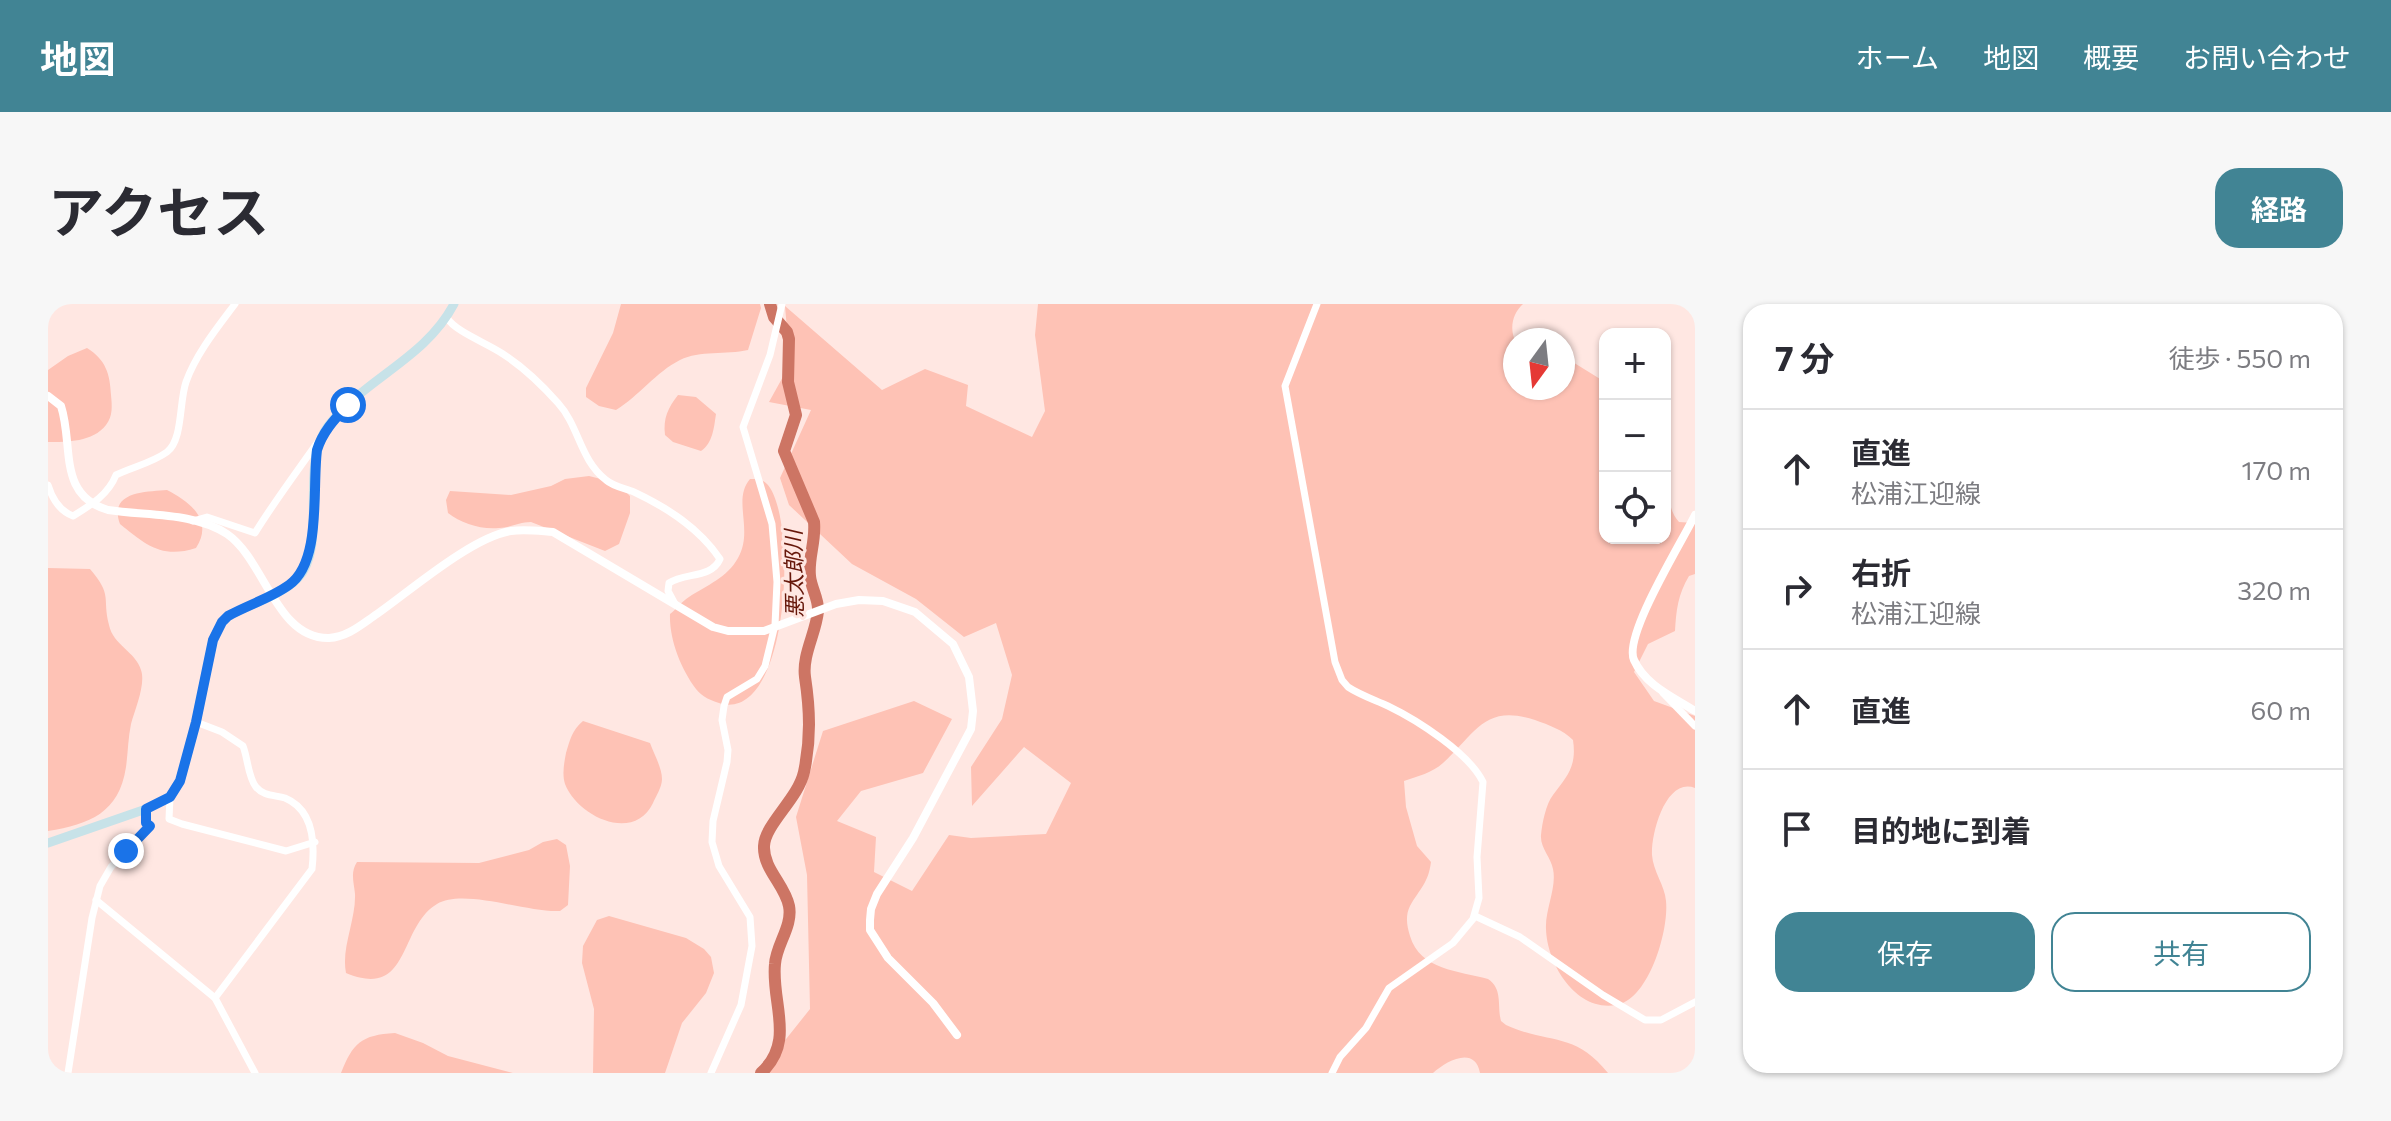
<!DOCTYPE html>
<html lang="ja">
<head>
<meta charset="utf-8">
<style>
  :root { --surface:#fff; --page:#f7f7f7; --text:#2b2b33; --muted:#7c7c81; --line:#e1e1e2; --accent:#418494 }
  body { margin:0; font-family:Commissioner,"Noto Sans JP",sans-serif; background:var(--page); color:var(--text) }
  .controls { position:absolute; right:24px; top:24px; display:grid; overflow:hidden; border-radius:16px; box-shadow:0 2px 6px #0004 }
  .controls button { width:72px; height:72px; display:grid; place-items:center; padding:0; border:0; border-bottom:2px solid var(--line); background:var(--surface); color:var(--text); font:40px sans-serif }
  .compass { position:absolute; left:1455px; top:24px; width:72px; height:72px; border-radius:50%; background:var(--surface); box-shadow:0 2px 6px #0004; rotate:195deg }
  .stop { position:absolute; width:24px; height:24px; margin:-18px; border:6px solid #1a73e8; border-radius:50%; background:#fff }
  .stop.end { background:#1a73e8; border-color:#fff; box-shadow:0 2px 8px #0008 }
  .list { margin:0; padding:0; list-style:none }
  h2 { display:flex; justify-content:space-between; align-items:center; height:104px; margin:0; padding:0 32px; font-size:34px }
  h2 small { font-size:26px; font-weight:400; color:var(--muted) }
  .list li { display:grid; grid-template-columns:52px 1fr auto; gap:24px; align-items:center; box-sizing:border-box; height:120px; padding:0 32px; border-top:2px solid var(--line) }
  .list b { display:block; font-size:30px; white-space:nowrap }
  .list p { margin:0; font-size:26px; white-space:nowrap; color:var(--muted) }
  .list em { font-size:26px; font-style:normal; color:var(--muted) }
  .actions { display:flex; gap:16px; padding:24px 32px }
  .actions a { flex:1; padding:18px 0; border:2px solid var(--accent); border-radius:24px; text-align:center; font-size:28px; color:var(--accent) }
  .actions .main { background:var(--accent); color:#fff }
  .icon { flex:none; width:44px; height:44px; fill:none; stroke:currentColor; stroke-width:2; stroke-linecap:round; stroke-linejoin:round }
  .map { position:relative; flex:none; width:1647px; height:769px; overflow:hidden; border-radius:24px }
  header { display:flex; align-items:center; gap:48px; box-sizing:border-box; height:112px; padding:0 40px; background:var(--accent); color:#fff }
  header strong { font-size:38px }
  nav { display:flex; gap:44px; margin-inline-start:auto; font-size:28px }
  .intro { display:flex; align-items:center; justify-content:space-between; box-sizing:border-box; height:192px; padding:0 48px }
  h1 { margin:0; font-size:56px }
  .button { padding:20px 36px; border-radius:24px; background:var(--accent); color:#fff; font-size:28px; font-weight:700 }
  main { display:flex; gap:48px; padding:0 48px }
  aside { flex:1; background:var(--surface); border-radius:24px; box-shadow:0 2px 6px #0004 }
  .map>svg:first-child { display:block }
  .green { fill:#fec2b5 }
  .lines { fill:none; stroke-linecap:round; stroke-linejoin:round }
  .river { stroke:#cd7564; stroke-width:12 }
  .minor { stroke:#fff; stroke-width:7 }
  .tertiary { stroke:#fff; stroke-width:8 }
  .secondary { stroke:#c7e2e8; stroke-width:9 }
  .route { stroke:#1a73e8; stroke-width:10 }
  .labels { text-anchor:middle; stroke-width:6; stroke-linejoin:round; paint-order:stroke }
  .water-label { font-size:22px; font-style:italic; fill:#66170a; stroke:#ffe7e2 }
</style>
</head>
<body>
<header>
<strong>地図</strong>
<nav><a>ホーム</a><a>地図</a><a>概要</a><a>お問い合わせ</a></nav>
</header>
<div class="intro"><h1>アクセス</h1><a class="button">経路</a></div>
<main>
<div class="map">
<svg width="1647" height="769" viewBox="0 0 1647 769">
  <rect width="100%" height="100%" fill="#ffe7e2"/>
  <g class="green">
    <path d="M573,0H712L713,4L700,46C678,51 652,46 632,56C608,68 591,92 568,106L551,102L538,93V84L565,29Z"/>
    <path d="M990,0H1475C1465,9 1462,22 1466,34L1470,36H1467V84H1515V52L1557,78V234H1617V105C1633,135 1607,192 1631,218L1647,219V270L1641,272C1630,290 1628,307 1627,327L1600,340L1586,368L1606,397L1647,412V484C1618,473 1603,529 1604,551C1605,567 1617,582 1618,597C1621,626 1601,696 1568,701C1528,708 1499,660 1498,625C1497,605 1509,584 1505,565C1503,553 1492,544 1493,531C1494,519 1498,500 1505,491C1519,472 1529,463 1525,436C1515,426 1501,421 1487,416C1436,399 1427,430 1395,459C1384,469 1370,472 1356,477L1358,503L1369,542L1383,558C1380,580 1372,584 1362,602C1357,612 1359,622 1362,632C1372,666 1411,667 1440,675C1455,685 1449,701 1453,717L1458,721C1502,741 1526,727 1560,769H1432C1427,741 1398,757 1385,769H711L762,705L759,571L748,513L775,427L866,397L904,415L875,469L813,487L789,517L828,533L826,568L864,587L901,531L923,534L998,530L1023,479L976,443L924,502L923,463L954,415L964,371L948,319L916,333L868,295L804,260L741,201L732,174L763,106L721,98L742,60L737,2L834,86L877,65L920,81L918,102L984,133L997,107L987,31Z"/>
    <path d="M39,44C58,56 62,70 63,91C64,102 65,112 58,121C45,138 19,138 0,138V66L20,52Z"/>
    <path d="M630,91L648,93L668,110C666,123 665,139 653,147L625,138L617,131C615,114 620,104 630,91Z"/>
    <path d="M541,172L569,179L582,192V209L571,240L557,247L483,218C471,218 462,224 451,224C433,226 413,219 400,209L398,196L402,187L463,191L503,182L517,175Z"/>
    <path d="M702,175C708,175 715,175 719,180C750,212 742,415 674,400C664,397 654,393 648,385C633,365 621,335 622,310C629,305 634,297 641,293C659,281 679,274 690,254C706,226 684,196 702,175Z"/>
    <path d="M119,186C142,198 166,216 148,244C114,255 98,241 72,220C60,187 98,188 119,186Z"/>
    <path d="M0,264L42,265C65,292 54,293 61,321C65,341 88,348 93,366C98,380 87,405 83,420C80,434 80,449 78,463C71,509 42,520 0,527Z"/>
    <path d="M535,417L602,439C606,450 614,464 614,475C614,483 608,492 605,499C586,539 530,513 517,480C514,471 516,459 518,449C522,436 524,426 535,417Z"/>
    <path d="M509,535L518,541L522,562L520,601L512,607C480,609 416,584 389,600C350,623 363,696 298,669C293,644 308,616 307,590C306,578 302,569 309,558L431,559L481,546L495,538Z"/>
    <polygon points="561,612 638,634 656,645 663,653 666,669 658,689 634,719 617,769 545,769 546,705 534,659 535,642 549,616"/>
    <path d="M347,729L375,739L400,752L465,769H293C305,739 313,731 347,729Z"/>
  </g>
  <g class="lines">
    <path class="river" d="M713,769C748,737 723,699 727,660C728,641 745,622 741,602C737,581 715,565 716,542C717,520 750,495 756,468C763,435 762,406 757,373C754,351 768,329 770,307C771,295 763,284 762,272C760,254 768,237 766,218L736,147L748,111L740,78L741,35L739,28L726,13L722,0"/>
    <g class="minor">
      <path d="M1269,0L1237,82L1287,358L1294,376L1300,383C1312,391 1327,396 1340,402C1369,416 1421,449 1435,478L1429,553L1431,594L1425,615L1405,639L1341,684L1318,724L1292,753L1284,769"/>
      <path d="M399,14C408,28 439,39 455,50C475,63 494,81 510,99C531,122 532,156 558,176C566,183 577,184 586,188C620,204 651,224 672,255C663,275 637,268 621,279L620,287L627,300"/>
      <path d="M0,181C4,194 12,207 25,212C43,201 60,191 68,171C84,163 104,159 119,148C135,136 131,98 138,78C148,50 169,24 187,0"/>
      <path d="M145,217L159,213L207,229C226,198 248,169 269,139"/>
      <polyline points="1615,389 1647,422"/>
      <path d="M148,418L174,428L195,442C200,455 200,473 208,483C215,492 227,491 237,494C266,506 267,539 264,565L167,694"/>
      <polyline points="122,493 121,515 134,520 238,547 267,538"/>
      <polyline points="48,596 167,694 207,769"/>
      <polyline points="1427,612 1472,633 1555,691 1597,716 1613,716 1647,698"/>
      <polyline points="20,769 44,614 52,582 63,563 102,522 98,519"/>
      <polyline points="663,769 693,701 704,642 702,613 671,562 664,538 665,517 679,458 680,446 674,416 676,402 679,393 709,375 717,362 727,321 729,278 724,220 695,123 722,51 734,0"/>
    </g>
    <g class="tertiary">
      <path d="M0,92L13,102C26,142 9,191 60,206C98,212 146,208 179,230C217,256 228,335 281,334C300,333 314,320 329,310C362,287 424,233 463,227C477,225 491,227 505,228L665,323L680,327H716L788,300L811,296L835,297L867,308L905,340L921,373L925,407L923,425L865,534L829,590L823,605L822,616V626L840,654L885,699L909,731"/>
      <path d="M1647,211C1634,238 1575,332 1586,356C1597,381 1625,393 1647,407"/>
      <polyline points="98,505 98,519"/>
    </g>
    <path class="secondary" d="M0,539L98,505L122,493L132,477L148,418L165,336L174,318L180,312C202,300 232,292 250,274C281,242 250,162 280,122C317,74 377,55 406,0"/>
  </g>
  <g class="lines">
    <path class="route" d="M78,547L102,522L98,519V505L122,493L132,477L148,418L165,336L174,318L180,312C200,301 223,294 241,281C274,258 264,184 269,146C275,127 287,115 300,101"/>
  </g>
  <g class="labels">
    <g class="water-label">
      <text transform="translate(746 270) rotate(-91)" y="8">悪太郎川</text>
    </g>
  </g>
</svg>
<div class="controls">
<button>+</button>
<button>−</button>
<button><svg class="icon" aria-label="locate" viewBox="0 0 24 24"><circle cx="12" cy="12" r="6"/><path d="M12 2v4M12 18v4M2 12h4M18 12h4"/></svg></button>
</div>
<svg class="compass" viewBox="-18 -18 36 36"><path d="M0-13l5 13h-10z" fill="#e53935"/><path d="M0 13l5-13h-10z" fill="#7c7c81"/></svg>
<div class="stop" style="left:300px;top:101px"></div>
<div class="stop end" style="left:78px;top:547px"></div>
</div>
<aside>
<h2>7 分<small>徒歩 · 550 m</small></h2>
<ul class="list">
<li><svg class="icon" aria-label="ahead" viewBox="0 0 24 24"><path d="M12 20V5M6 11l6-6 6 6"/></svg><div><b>直進</b><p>松浦江迎線</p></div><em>170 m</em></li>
<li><svg class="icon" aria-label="right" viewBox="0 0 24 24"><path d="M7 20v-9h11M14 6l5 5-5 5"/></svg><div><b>右折</b><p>松浦江迎線</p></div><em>320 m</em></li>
<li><svg class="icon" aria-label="ahead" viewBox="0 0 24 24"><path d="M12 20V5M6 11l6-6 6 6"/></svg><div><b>直進</b></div><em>60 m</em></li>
<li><svg class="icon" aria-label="arrive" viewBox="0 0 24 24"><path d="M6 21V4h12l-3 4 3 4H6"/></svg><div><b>目的地に到着</b></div></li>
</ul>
<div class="actions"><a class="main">保存</a><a>共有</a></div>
</aside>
</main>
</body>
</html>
